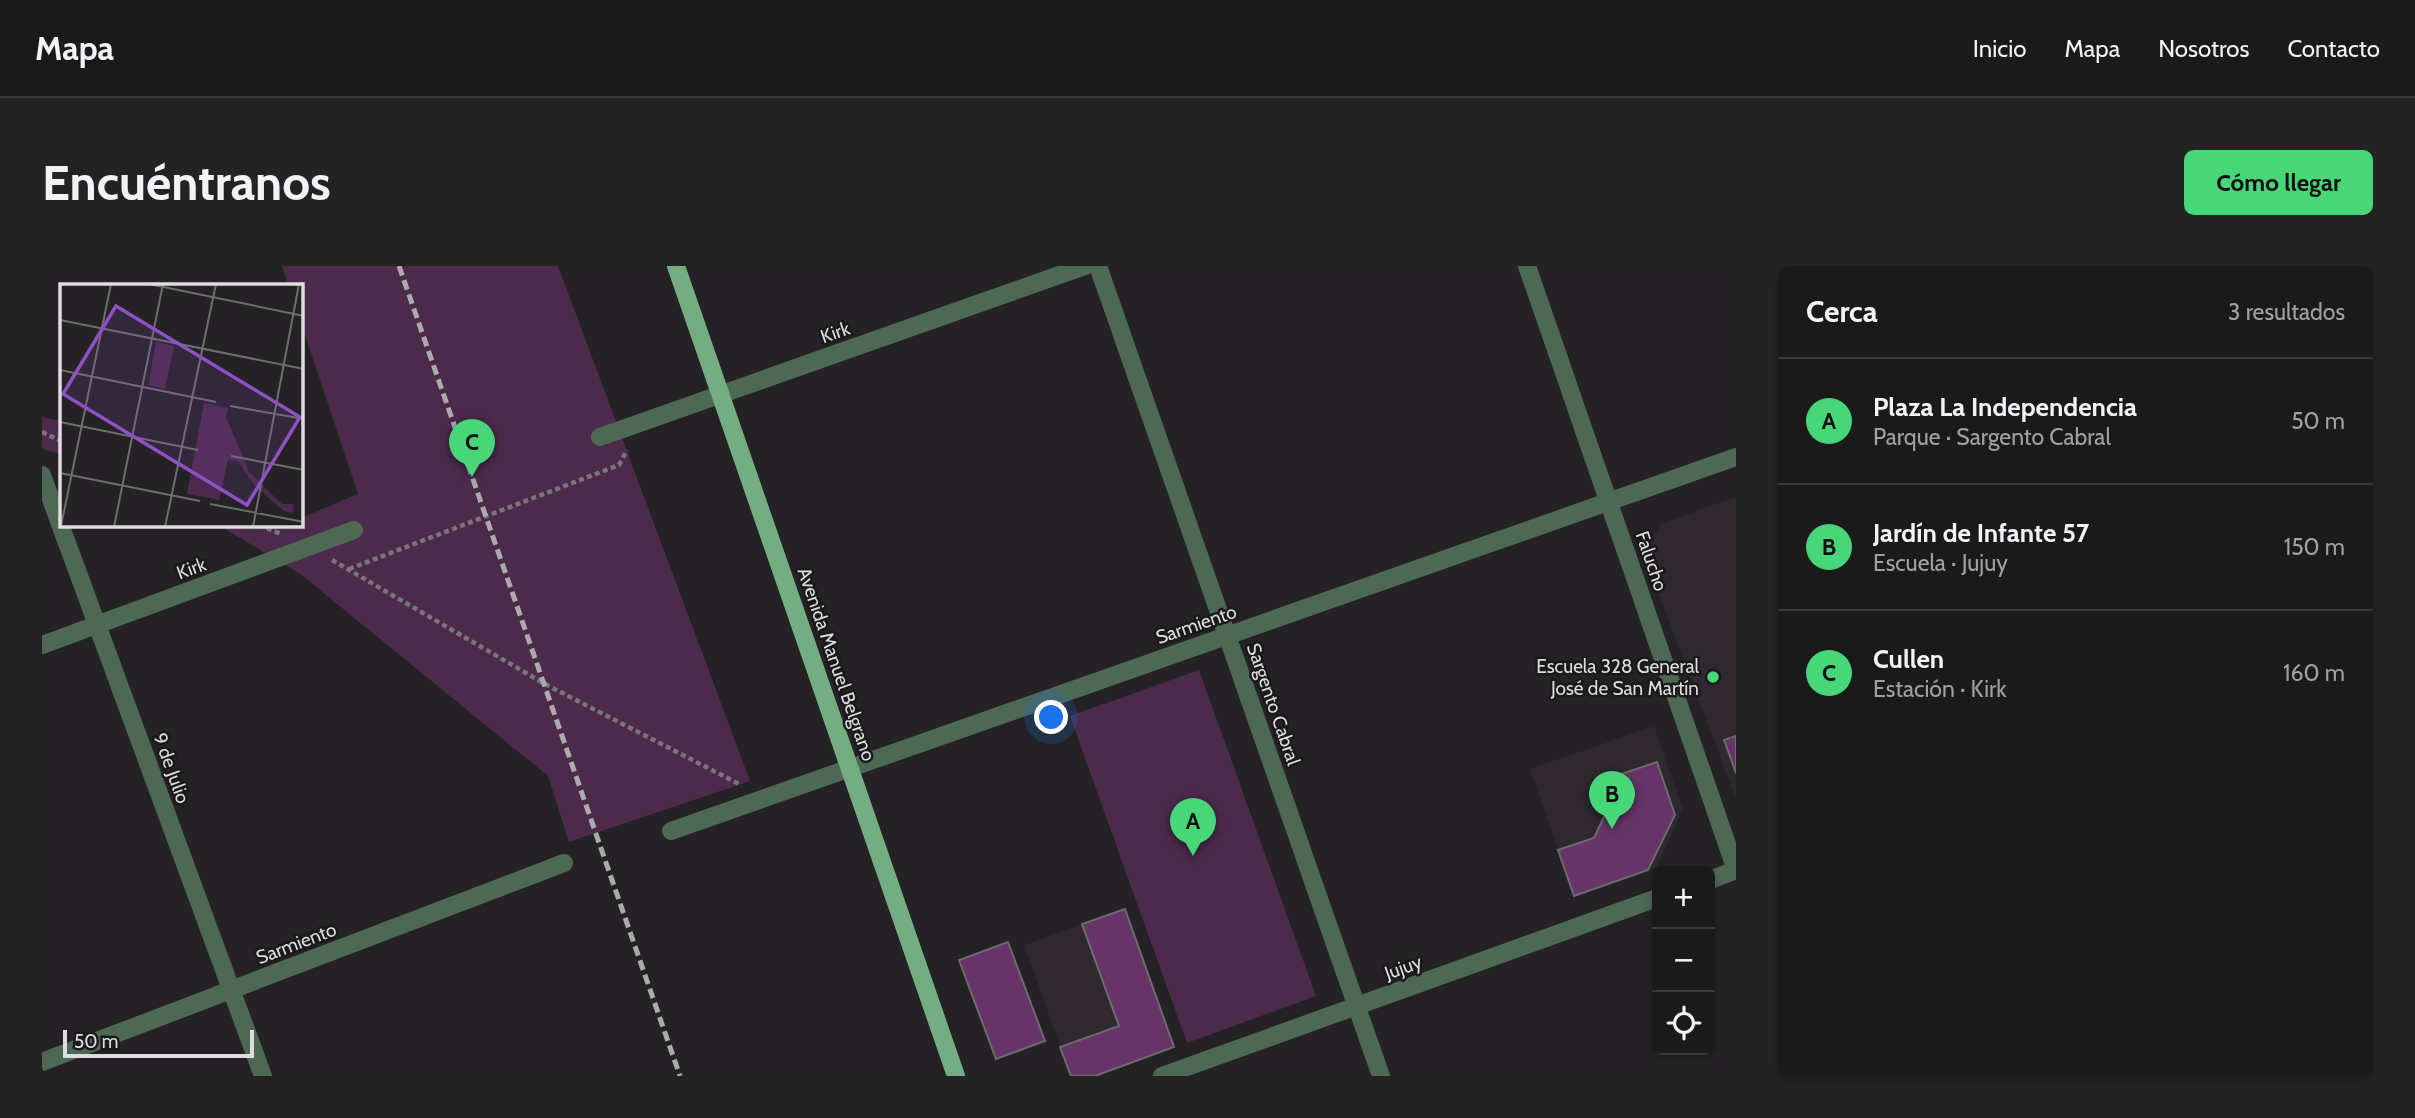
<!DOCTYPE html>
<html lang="es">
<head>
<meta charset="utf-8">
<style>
  :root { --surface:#1b1a1b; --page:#242324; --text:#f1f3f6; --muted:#a0a1a3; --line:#39383a; --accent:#47d779 }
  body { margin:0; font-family:Cabin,sans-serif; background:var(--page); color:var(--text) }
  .controls { position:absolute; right:21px; bottom:21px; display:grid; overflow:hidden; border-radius:10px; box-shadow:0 4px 10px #0003 }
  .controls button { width:63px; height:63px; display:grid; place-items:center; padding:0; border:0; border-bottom:2px solid var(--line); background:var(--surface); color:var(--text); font:35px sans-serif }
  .scale { position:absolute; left:21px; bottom:18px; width:191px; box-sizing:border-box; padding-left:7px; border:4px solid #dfdddf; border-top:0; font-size:19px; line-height:24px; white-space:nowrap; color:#dfdddf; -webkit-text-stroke:5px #1b191b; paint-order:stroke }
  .you { position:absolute; left:1010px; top:452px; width:24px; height:24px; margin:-18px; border:5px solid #fff; border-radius:50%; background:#1a73e8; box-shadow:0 0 0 10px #1a73e833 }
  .badge { display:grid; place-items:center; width:46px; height:46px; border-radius:50%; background:var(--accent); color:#111; font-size:23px; font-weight:700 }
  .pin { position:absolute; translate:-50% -58px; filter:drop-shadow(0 2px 4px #0008) }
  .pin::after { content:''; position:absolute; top:37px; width:24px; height:21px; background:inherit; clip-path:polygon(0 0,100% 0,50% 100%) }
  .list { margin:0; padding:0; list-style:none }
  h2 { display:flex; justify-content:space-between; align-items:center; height:91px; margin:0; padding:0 28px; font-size:30px }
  h2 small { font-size:23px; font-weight:400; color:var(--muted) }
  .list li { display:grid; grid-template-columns:46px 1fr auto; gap:21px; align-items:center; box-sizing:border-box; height:126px; padding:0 28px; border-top:2px solid var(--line) }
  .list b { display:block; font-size:26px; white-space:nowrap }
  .list p { margin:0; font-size:23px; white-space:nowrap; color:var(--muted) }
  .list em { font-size:23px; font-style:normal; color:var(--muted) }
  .icon { flex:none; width:38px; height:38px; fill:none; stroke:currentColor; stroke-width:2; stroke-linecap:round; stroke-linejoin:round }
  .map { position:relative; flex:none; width:1694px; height:810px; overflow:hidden; border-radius:10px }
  header { display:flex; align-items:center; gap:42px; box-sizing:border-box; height:98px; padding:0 35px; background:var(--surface); border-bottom:2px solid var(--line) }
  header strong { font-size:33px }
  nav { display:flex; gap:38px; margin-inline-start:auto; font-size:24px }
  .intro { display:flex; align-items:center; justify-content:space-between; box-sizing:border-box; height:168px; padding:0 42px }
  h1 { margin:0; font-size:49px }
  .button { padding:18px 32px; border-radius:10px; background:var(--accent); color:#111; font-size:24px; font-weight:700 }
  main { display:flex; gap:42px; padding:0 42px }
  aside { flex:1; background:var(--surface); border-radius:10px; box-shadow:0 4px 10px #0003 }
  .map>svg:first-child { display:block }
  .built { fill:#2f282f }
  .green { fill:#4c2a4c }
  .building { fill:#663468; stroke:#6e6b6e; stroke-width:2 }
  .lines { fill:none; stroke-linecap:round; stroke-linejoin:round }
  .path { stroke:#787678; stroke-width:4.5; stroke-dasharray:5 3.5; stroke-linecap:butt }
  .minor { stroke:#4d6853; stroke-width:18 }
  .major { stroke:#74ad82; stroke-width:18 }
  .rail { stroke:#acaaac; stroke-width:5; stroke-dasharray:10 5; stroke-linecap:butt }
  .poi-dot { fill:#47d779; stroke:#1b191b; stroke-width:2.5 }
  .labels { text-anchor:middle; stroke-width:5; stroke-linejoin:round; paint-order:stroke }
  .street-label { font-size:19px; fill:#dfdddf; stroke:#1b191b }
  .poi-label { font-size:19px; fill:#dfdddf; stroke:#1b191b; text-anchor:end }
  .inset-road { fill:none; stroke:#6f6d6f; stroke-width:2 }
  .view { fill:#8f4fc5; fill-opacity:0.15; stroke:#8f4fc5; stroke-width:3.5 }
  .inset-edge { fill:none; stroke:#dfdddf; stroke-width:3.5 }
</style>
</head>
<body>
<header>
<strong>Mapa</strong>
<nav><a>Inicio</a><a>Mapa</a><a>Nosotros</a><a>Contacto</a></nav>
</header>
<div class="intro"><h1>Encuéntranos</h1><a class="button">Cómo llegar</a></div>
<main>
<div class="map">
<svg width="1694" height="810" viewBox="0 0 1694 810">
  <rect width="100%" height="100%" fill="#242224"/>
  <g class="built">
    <polygon points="1694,231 1694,533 1602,289 1620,257"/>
    <polygon points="1612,460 1641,543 1615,601 1532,630 1488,503"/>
    <polygon points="1083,643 1132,781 1053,810 1029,810 982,679"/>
  </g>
  <g class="green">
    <polygon points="240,0 516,0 708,515 527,576 506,510 257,307 176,259 259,259 259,252 316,228 259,57 259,19 246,19"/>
    <polygon points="0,151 19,155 19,188 0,183"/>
    <polygon points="1157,404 1274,730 1145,777 1028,450"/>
  </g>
  <g class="building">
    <polygon points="1694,470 1694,507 1682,474"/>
    <polygon points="1615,496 1633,549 1606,604 1532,630 1516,584 1552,572 1571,532 1564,513"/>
    <polygon points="1083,643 1132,781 1053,810 1029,810 1018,781 1077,760 1040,658"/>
    <polygon points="966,676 1003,775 954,793 917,694"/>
  </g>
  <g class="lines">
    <g class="path">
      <polyline points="0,166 19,175"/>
      <polyline points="217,259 239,268"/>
      <polyline points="290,294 503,418 699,519"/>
      <polyline points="307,303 577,199 585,184"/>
    </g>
    <g class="minor">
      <polyline points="1056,0 1339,810"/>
      <polyline points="1485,0 1694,604"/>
      <polyline points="558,171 1043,0"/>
      <polyline points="0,209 221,810"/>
      <polyline points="0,379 312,264"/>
      <polyline points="629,565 1694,191"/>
      <polyline points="1668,614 1694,604"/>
      <polyline points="0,796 522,597"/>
      <polyline points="1120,810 1615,632"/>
    </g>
    <polyline class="major" points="634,0 914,810"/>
    <polyline class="rail" points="357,0 638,810"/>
  </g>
  <circle class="poi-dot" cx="1671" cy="411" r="7"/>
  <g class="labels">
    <g class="street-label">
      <text transform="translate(793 66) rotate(-19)" y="7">Kirk</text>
      <text transform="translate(1610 295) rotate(71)" y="7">Falucho</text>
      <text transform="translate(149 302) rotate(-20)" y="7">Kirk</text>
      <text transform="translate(1154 358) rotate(-19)" y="7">Sarmiento</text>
      <text transform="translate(795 398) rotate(71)" y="7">Avenida Manuel Belgrano</text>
      <text transform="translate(1232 438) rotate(71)" y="7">Sargento Cabral</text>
      <text transform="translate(130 502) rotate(70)" y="7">9 de Julio</text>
      <text transform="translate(254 677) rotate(-21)" y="7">Sarmiento</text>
      <text transform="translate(1361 701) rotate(-20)" y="7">Jujuy</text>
    </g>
    <g class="poi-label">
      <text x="1657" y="407">Escuela 328 General<tspan x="1657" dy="22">José de San Martín</tspan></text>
    </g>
  </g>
  <g transform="translate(18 18)">
    <rect width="243" height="243" fill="#242224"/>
    <path d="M96,58L114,62L105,105L88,101ZM144,119L168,124L166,133L189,188L222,220H234L233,229L224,227L195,202L178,177L168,176L159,216L127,210Z" fill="#4c2a4c"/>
    <path class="inset-road" d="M89,0L244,32M0,36L244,85M0,86L156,118M170,122L244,135M0,138L138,166M171,172L244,186M0,189L140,217M150,220L244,238M1,242L51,0M54,243L103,0M105,243L156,0M193,243L239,0"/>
    <path class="view" d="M56,22L240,133L187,221L3,110Z"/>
    <rect width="243" height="243" class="inset-edge"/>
  </g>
</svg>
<div class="controls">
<button>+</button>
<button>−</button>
<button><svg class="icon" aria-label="locate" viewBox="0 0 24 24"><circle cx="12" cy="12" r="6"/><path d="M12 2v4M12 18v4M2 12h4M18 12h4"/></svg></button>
</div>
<div class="scale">50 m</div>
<div class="you"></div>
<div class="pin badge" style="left:1151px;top:590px">A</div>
<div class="pin badge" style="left:1570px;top:563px">B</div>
<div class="pin badge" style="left:430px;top:211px">C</div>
</div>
<aside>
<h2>Cerca<small>3 resultados</small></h2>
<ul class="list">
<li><span class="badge">A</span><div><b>Plaza La Independencia</b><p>Parque · Sargento Cabral</p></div><em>50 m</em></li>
<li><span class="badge">B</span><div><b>Jardín de Infante 57</b><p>Escuela · Jujuy</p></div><em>150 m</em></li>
<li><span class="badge">C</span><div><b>Cullen</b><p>Estación · Kirk</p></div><em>160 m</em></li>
</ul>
</aside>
</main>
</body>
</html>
